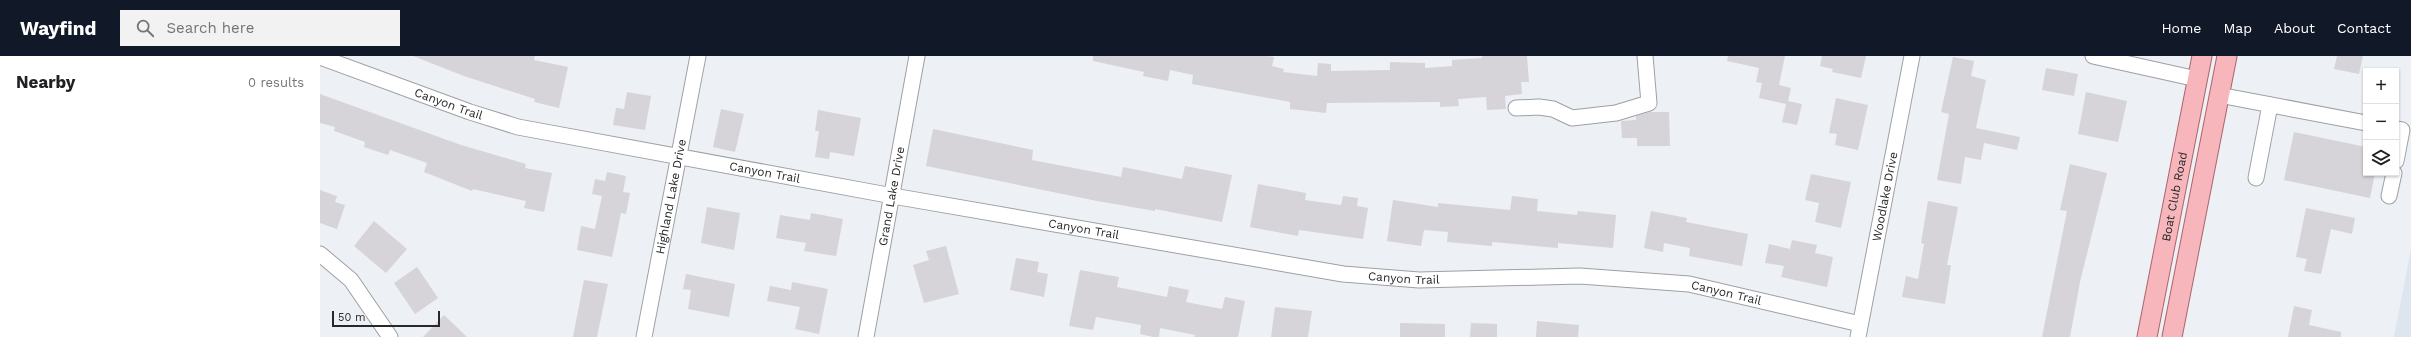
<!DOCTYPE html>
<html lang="en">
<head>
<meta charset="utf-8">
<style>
  :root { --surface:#fff; --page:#f2f2f2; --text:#202124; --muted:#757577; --line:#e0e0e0; --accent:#111827 }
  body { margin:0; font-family:"Work Sans",sans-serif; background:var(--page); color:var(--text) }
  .controls { position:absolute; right:12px; top:12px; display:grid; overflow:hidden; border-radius:0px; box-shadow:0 1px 3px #0004 }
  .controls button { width:36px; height:36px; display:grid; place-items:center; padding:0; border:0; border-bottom:1px solid var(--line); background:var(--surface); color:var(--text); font:20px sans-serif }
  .scale { position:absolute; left:12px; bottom:10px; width:108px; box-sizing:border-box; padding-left:4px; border:2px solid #272829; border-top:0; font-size:11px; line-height:14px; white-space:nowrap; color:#272829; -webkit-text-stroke:3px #edf0f4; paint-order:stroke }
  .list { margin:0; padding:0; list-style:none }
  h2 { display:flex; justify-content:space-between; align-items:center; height:52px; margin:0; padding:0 16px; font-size:17px }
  h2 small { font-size:13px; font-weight:400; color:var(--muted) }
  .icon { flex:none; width:22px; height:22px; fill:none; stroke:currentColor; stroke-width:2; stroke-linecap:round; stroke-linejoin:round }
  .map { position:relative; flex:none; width:2091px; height:281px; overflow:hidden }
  header { display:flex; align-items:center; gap:24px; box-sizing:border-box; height:56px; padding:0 20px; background:var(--accent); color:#fff }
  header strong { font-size:19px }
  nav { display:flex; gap:22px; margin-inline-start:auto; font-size:14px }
  .search { width:280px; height:36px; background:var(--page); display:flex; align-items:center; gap:10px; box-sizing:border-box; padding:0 14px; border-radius:0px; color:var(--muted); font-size:15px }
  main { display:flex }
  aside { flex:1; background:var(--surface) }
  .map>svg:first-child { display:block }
  .built { fill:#dde5ef }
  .building { fill:#d6d4d9 }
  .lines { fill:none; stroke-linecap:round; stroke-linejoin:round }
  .minor-casing { stroke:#9da0a4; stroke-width:17 }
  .major-casing { stroke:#aa656c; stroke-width:21 }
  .minor { stroke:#fff; stroke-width:15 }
  .major { stroke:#f7b6bc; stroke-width:19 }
  .labels { text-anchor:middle; stroke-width:3; stroke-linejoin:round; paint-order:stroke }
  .street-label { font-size:12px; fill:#272829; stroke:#edf0f4 }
</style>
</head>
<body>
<header>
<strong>Wayfind</strong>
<div class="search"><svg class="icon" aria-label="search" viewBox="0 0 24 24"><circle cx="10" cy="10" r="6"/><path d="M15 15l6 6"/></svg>Search here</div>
<nav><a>Home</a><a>Map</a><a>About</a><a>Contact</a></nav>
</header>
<main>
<aside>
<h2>Nearby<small>0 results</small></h2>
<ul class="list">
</ul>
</aside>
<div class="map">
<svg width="2091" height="281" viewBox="0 0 2091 281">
  <rect width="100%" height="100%" fill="#edf0f4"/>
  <polygon class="built" points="2091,193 2091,281 2074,281"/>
  <g class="building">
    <polygon points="93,0 215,0 214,4 248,11 239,52 214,46 215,43 144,20"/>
    <polygon points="773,0 948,0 954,1 952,10 964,13 963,16 997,20 998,7 1011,8 1011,15 1070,14 1070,6 1105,7 1105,12 1132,10 1132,4 1162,2 1162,0 1207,0 1209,26 1201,26 1202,38 1185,40 1186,53 1167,54 1166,41 1138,43 1139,50 1120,51 1120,46 1007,47 1006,57 970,53 970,46 872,28 873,19 850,14 848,25 823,20 824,16 773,5"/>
    <polygon points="1408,0 1465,0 1459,29 1471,32 1468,45 1482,48 1477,69 1462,66 1466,48 1439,42 1442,27 1436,26 1439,12 1407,5"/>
    <polygon points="1502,0 1546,0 1541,22 1512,16 1513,13 1500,10"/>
    <polygon points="2017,0 2043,0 2039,18 2014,13"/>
    <polygon points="1633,1 1654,5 1651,20 1666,24 1656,72 1700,81 1697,94 1664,87 1661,104 1645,101 1641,128 1617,124 1629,58 1621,56"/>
    <polygon points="1726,12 1758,18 1754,40 1722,34"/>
    <polygon points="307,36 331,40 325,74 293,69 296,52 304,53"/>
    <polygon points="1766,36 1807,45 1798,86 1758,78"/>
    <polygon points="0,38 141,89 206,108 205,112 232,117 224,156 204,152 206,145 153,133 152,135 104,116 107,107 70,94 68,99 44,91 45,86 14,75 15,71 0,67"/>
    <polygon points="1516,42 1548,49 1538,94 1515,89 1517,78 1509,77"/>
    <polygon points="401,53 424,58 415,96 393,91"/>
    <polygon points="498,54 541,62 534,100 510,96 509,103 495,101 499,75 495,75"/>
    <polygon points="1330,56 1349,56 1350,90 1317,90 1317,82 1302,82 1301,65 1316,64 1316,60"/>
    <polygon points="613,73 713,94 712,104 801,121 803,111 862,123 865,110 912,119 902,166 835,153 835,155 777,145 606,110"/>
    <polygon points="1974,76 2046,91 2046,117 2055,117 2050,142 1964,124"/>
    <polygon points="1750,108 1787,117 1760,226 1750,281 1722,281 1747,155 1740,154"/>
    <polygon points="287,116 306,120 303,136 310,137 306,158 301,157 292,201 257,194 261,170 275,173 282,140 272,138 275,123 285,125"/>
    <polygon points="1491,118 1531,126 1521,172 1495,166 1499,147 1485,144"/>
    <polygon points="938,128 986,137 985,144 1021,149 1023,140 1038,142 1037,150 1048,152 1043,183 979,174 978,180 930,171"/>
    <polygon points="0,134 17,140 15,146 25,149 17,173 0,167"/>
    <polygon points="1192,140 1218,143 1217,155 1257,159 1258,155 1296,159 1293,192 1238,187 1238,192 1172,186 1172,190 1127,186 1128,176 1104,174 1101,190 1067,185 1073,144 1118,151 1118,147 1190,154"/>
    <polygon points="1608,145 1638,151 1627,209 1631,209 1625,248 1582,241 1586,220 1598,223 1604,188 1601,187"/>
    <polygon points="387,151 420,157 414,194 381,187"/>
    <polygon points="1986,152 2035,162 2032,178 2011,173 2001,218 1984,215 1987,203 1976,201"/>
    <polygon points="1331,155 1367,162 1366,166 1428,178 1422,210 1369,200 1370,192 1344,187 1343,196 1324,192"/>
    <polygon points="491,157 523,163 516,200 484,195 486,187 456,182 460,159 490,164"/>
    <polygon points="54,165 87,193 66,217 34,190"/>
    <polygon points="1472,184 1497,189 1495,197 1513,201 1507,231 1461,221 1464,210 1445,207 1449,188 1470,193"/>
    <polygon points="626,190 639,238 604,247 593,209 609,204 606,195"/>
    <polygon points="696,202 719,206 717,216 728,218 724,241 690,234"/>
    <polygon points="97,211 118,242 95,258 74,227"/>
    <polygon points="760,214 799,221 797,231 847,241 849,230 869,234 866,246 902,253 905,241 925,245 918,281 874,281 875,279 840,272 839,281 833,281 820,278 821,269 776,261 773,274 749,270"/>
    <polygon points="366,218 415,228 409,261 368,253 371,234 363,233"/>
    <polygon points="264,224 288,228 277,281 253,281"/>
    <polygon points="472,226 508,233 499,278 475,273 480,251 447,245 450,230 471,234"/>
    <polygon points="1974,250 1992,254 1989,269 2021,276 2021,281 1968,281"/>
    <polygon points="955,251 992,255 988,281 951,281"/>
    <polygon points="124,259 147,281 103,281"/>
    <polygon points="1217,265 1259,269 1258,281 1216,281"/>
    <polygon points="1080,267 1125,268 1125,281 1080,281"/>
    <polygon points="1151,267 1177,268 1177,281 1150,281"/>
  </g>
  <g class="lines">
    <g class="minor-casing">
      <g id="minor">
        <polyline points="1773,0 1877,23"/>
        <path id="s1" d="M0,1L150,56L198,71L573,140L1023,218L1099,224L1260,220L1369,228L1540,268"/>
        <polyline points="1899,39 2046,67"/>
        <polyline points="1196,52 1219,51 1233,53 1252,62 1296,57 1329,47 1325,0"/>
        <polyline points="2076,73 2082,74 2076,105"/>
        <polyline points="1936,122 1950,49"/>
        <polyline points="2069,140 2074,117"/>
        <polyline points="0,198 31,224 70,281"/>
        <path id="s2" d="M324,281L378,0"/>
        <path id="s3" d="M546,281L597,0"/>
        <path id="s4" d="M1538,281L1592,0"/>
      </g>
    </g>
    <g class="major-casing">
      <g id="major">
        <path id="s5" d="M1827,281L1882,0"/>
        <polyline points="1852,281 1907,0"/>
      </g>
    </g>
    <use href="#minor" class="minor"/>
    <use href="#major" class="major"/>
  </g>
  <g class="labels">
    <g class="street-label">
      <text dy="4" stroke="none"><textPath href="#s1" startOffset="137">Canyon Trail</textPath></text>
      <text dy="4" stroke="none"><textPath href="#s1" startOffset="461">Canyon Trail</textPath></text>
      <text dy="4" stroke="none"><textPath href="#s2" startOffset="143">Highland Lake Drive</textPath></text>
      <text dy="4" stroke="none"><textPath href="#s4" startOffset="143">Woodlake Drive</textPath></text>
      <text dy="4" stroke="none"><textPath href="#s5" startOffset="143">Boat Club Road</textPath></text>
      <text dy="4" stroke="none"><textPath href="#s3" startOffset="143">Grand Lake Drive</textPath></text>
      <text dy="4" stroke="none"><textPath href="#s1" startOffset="785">Canyon Trail</textPath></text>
      <text dy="4" stroke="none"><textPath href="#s1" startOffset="1109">Canyon Trail</textPath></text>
      <text dy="4" stroke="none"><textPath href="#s1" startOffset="1433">Canyon Trail</textPath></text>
    </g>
  </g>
</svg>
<div class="controls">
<button>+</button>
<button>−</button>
<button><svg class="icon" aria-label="layers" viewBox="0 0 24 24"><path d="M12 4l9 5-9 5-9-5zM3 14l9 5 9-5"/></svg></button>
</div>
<div class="scale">50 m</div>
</div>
</main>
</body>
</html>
